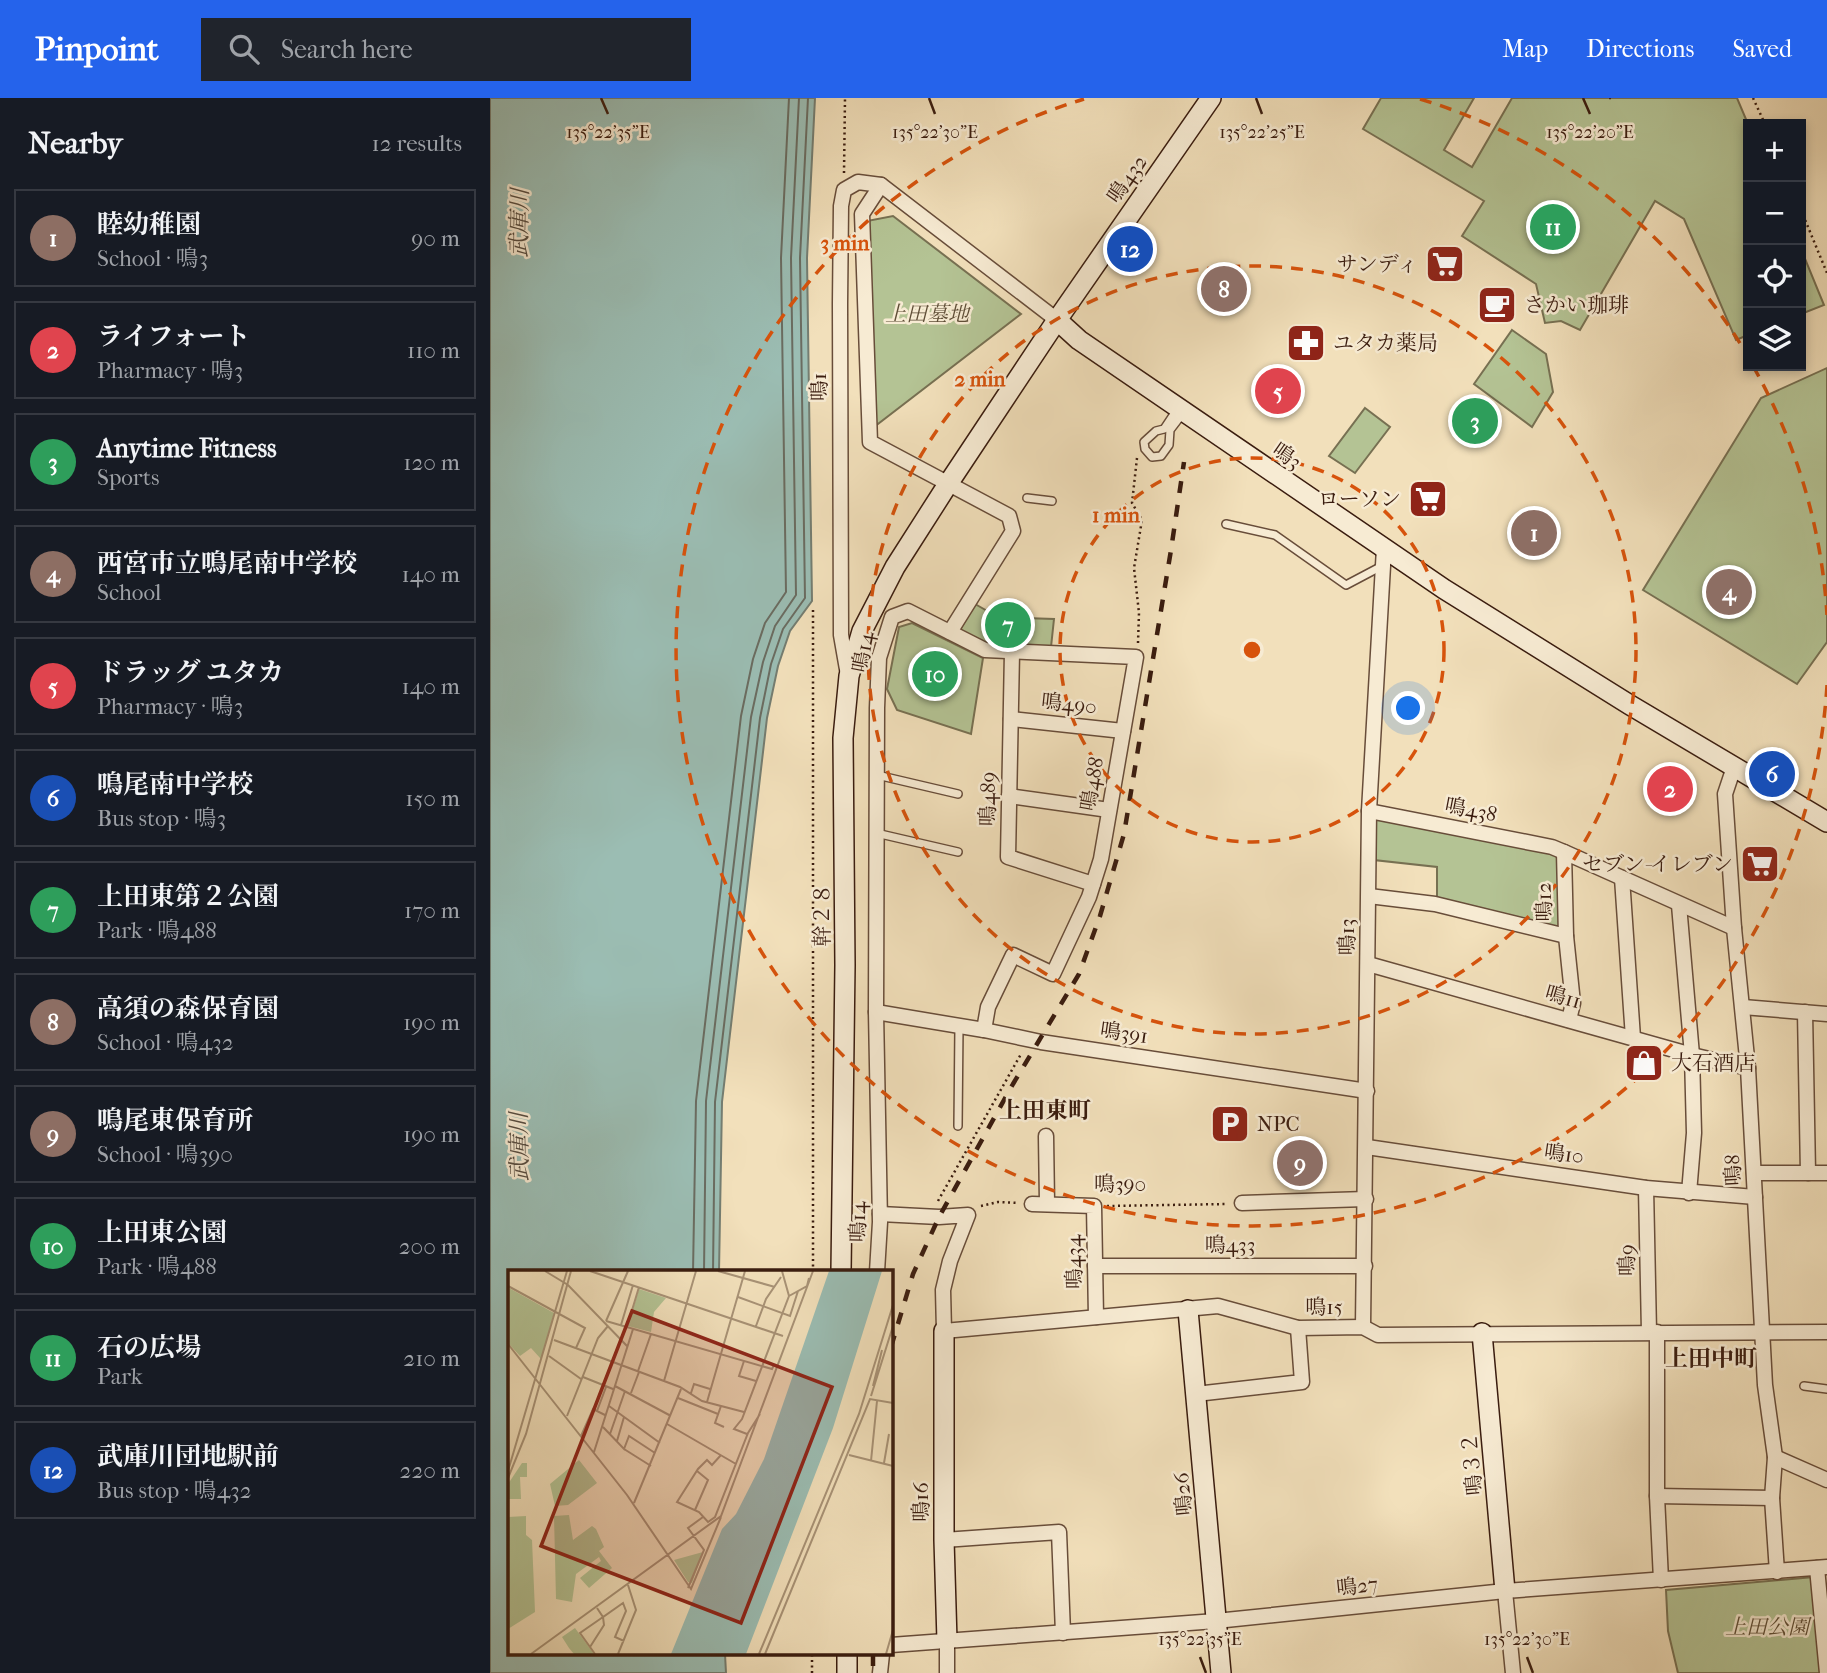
<!DOCTYPE html>
<html lang="en">
<head>
<meta charset="utf-8">
<style>
  :root { --surface:#171b24; --page:#20242c; --text:#f1f3f6; --muted:#9ea1a6; --line:#363941; --accent:#2563eb }
  body { margin:0; font-family:"IM FELL French Canon","Noto Serif JP",serif; background:var(--page); color:var(--text) }
  .controls { position:absolute; right:21px; top:21px; display:grid; overflow:hidden; border-radius:0px; box-shadow:0 4px 10px #0003 }
  .controls button { width:63px; height:63px; display:grid; place-items:center; padding:0; border:0; border-bottom:2px solid var(--line); background:var(--surface); color:var(--text); font:35px sans-serif }
  .you { position:absolute; left:919px; top:611px; width:24px; height:24px; margin:-18px; border:5px solid #fff; border-radius:50%; background:#1a73e8; box-shadow:0 0 0 10px #1a73e833 }
  .badge { display:grid; place-items:center; width:46px; height:46px; border-radius:50%; background:var(--accent); color:#fff; font-size:23px; font-weight:700 }
  .pin { position:absolute; translate:-50% -50%; border:4px solid #fff; box-shadow:0 2px 7px #0006 }
  .list { margin:0; padding:0; list-style:none }
  h2 { display:flex; justify-content:space-between; align-items:center; height:91px; margin:0; padding:0 28px; font-size:30px }
  h2 small { font-size:23px; font-weight:400; color:var(--muted) }
  .list li { display:grid; grid-template-columns:46px 1fr auto; gap:21px; align-items:center; box-sizing:border-box; height:98px; margin:0 14px 14px; padding:0 14px; border:2px solid var(--line); border-radius:0px }
  .list b { display:block; font-size:26px; white-space:nowrap }
  .list p { margin:0; font-size:23px; white-space:nowrap; color:var(--muted) }
  .list em { font-size:23px; font-style:normal; color:var(--muted) }
  .icon { flex:none; width:38px; height:38px; fill:none; stroke:currentColor; stroke-width:2; stroke-linecap:round; stroke-linejoin:round }
  .map { position:relative; flex:none; width:1337px; height:1575px; overflow:hidden }
  header { display:flex; align-items:center; gap:42px; box-sizing:border-box; height:98px; padding:0 35px; background:var(--accent); color:#fff }
  header strong { font-size:33px }
  nav { display:flex; gap:38px; margin-inline-start:auto; font-size:24px }
  .search { width:490px; height:63px; background:var(--page); display:flex; align-items:center; gap:18px; box-sizing:border-box; padding:0 24px; border-radius:0px; color:var(--muted); font-size:26px }
  main { display:flex }
  aside { flex:1; background:var(--surface) }
  .map>svg:first-child { display:block }
  .green { fill:#b4c394; stroke:#777052; stroke-width:2 }
  .water { fill:#9bbdb3; stroke:#747d71; stroke-width:2 }
  .lines { fill:none; stroke-linecap:round; stroke-linejoin:round }
  .shore { stroke:#6a6c61; stroke-width:2 }
  .lane-casing { stroke:#684d3a; stroke-width:10 }
  .street-casing { stroke:#684d3a; stroke-width:17 }
  .secondary-casing { stroke:#3a1c0f; stroke-width:22 }
  .path { stroke:#3a1c0f; stroke-width:2.5; stroke-dasharray:2 3.5; stroke-linecap:butt }
  .lane { stroke:#f7ebd3; stroke-width:7 }
  .street { stroke:#f7ebd3; stroke-width:14 }
  .secondary { stroke:#f7ebd3; stroke-width:19 }
  .rail { stroke:#3a1c0f; stroke-width:4.5; stroke-dasharray:12 12; stroke-linecap:butt }
  .ticks { fill:none; stroke:#3a1c0f; stroke-width:2.5 }
  .ring { fill:none; stroke:#d7530c; stroke-width:3.5; stroke-dasharray:12 9 }
  .labels { text-anchor:middle; stroke-width:5; stroke-linejoin:round; paint-order:stroke }
  .street-label { font-size:21px; fill:#3a1c0f; stroke:#f7ebd3 }
  .poi-label { font-size:21px; fill:#3a1c0f; stroke:#f7ebd3; text-anchor:start }
  .park-label { font-size:21px; font-style:italic; fill:#5f4e37; stroke:#f7ebd3 }
  .water-label { font-size:23px; font-style:italic; fill:#574c40; stroke:#f7ebd3 }
  .neighbourhood-label { font-size:23px; font-weight:bold; fill:#3a1c0f; stroke:#f7ebd3 }
  .inset-road { fill:none; stroke:#a89276; stroke-width:2 }
  .view { fill:#8f2418; fill-opacity:0.15; stroke:#8f2418; stroke-width:3.5 }
  .inset-edge { fill:none; stroke:#3a1c0f; stroke-width:3.5 }
  .ticks-label { font-size:18px; text-anchor:middle; fill:#3a1c0f; stroke:#f7ebd3; stroke-width:5; stroke-linejoin:round; paint-order:stroke }
  .centre { fill:#d7530c; stroke:#f7ebd3; stroke-width:3.5 }
  .ring-label { font-size:21px; text-anchor:middle; font-weight:bold; fill:#d7530c; stroke:#f7ebd3; stroke-width:5; stroke-linejoin:round; paint-order:stroke }
</style>
</head>
<body>
<header>
<strong>Pinpoint</strong>
<div class="search"><svg class="icon" aria-label="search" viewBox="0 0 24 24"><circle cx="10" cy="10" r="6"/><path d="M15 15l6 6"/></svg>Search here</div>
<nav><a>Map</a><a>Directions</a><a>Saved</a></nav>
</header>
<main>
<aside>
<h2>Nearby<small>12 results</small></h2>
<ul class="list">
<li><span class="badge" style="background:#8d6e63">1</span><div><b>睦幼稚園</b><p>School · 鳴3</p></div><em>90 m</em></li>
<li><span class="badge" style="background:#e0444e">2</span><div><b>ライフォート</b><p>Pharmacy · 鳴3</p></div><em>110 m</em></li>
<li><span class="badge" style="background:#2e9e5b">3</span><div><b>Anytime Fitness</b><p>Sports</p></div><em>120 m</em></li>
<li><span class="badge" style="background:#8d6e63">4</span><div><b>西宮市立鳴尾南中学校</b><p>School</p></div><em>140 m</em></li>
<li><span class="badge" style="background:#e0444e">5</span><div><b>ドラッグ ユタカ</b><p>Pharmacy · 鳴3</p></div><em>140 m</em></li>
<li><span class="badge" style="background:#1a4fb4">6</span><div><b>鳴尾南中学校</b><p>Bus stop · 鳴3</p></div><em>150 m</em></li>
<li><span class="badge" style="background:#2e9e5b">7</span><div><b>上田東第２公園</b><p>Park · 鳴488</p></div><em>170 m</em></li>
<li><span class="badge" style="background:#8d6e63">8</span><div><b>高須の森保育園</b><p>School · 鳴432</p></div><em>190 m</em></li>
<li><span class="badge" style="background:#8d6e63">9</span><div><b>鳴尾東保育所</b><p>School · 鳴390</p></div><em>190 m</em></li>
<li><span class="badge" style="background:#2e9e5b">10</span><div><b>上田東公園</b><p>Park · 鳴488</p></div><em>200 m</em></li>
<li><span class="badge" style="background:#2e9e5b">11</span><div><b>石の広場</b><p>Park</p></div><em>210 m</em></li>
<li><span class="badge" style="background:#1a4fb4">12</span><div><b>武庫川団地駅前</b><p>Bus stop · 鳴432</p></div><em>220 m</em></li>
</ul>
</aside>
<div class="map">
<svg width="1337" height="1575" viewBox="0 0 1337 1575">
  <rect width="100%" height="100%" fill="#f2e0bb"/>
  <filter id="stains"><feTurbulence type="fractalNoise" baseFrequency=".00286" numOctaves="4"/><feColorMatrix values="0 0 0 0 .2 0 0 0 0 .09 0 0 0 0 .02 0 0 0 .5 -.17"/></filter>
  <radialGradient id="worn" r=".72"><stop offset=".6" stop-color="#630" stop-opacity="0"/><stop offset="1" stop-color="#630" stop-opacity=".3"/></radialGradient>
  <g class="green">
    <polygon points="891,0 984,0 954,52 982,69 1022,0 1247,0 1258,26 1258,237 1246,242 1194,121 1165,103 1090,232 1071,223 1055,225 1046,186 972,138 994,103 873,31"/>
    <polygon points="403,118 531,216 384,329 377,123"/>
    <polygon points="1311,151 1334,207 1311,216"/>
    <polygon points="1022,232 1056,256 1063,294 1042,329 984,286"/>
    <polygon points="1337,270 1337,544 1307,586 1153,492 1271,300"/>
    <polygon points="875,310 900,329 865,375 839,358"/>
    <polygon points="485,506 508,519 564,521 561,549 495,547 469,533"/>
    <polygon points="422,525 493,560 481,636 407,612 397,591 409,529"/>
    <polygon points="884,719 1070,757 1071,833 947,801 947,769 884,762"/>
    <polygon points="1324,1479 1333,1575 1188,1575 1178,1533 1176,1492"/>
  </g>
  <polygon class="water" points="0,0 325,0 317,160 322,503 300,533 288,568 277,620 232,1004 229,1174 19,1174 19,1556 235,1556 236,1575 0,1575"/>
  <g class="lines">
    <g class="shore">
      <polyline points="203,1174 206,1003 251,618 263,561 275,525 296,494 291,160 299,0"/>
      <polyline points="214,1174 216,1003 261,619 273,564 285,528 306,497 301,160 309,0"/>
      <polyline points="223,1174 225,1004 270,620 281,566 293,531 315,500 310,160 318,0"/>
    </g>
    <g class="lane-casing">
      <g id="lane">
        <polyline points="688,310 674,331 666,333 654,344 655,351 662,359 671,358 679,347 680,332 693,315"/>
        <polyline points="537,400 562,403"/>
        <polyline points="736,426 785,437 856,487 892,468"/>
        <polyline points="387,677 468,696"/>
        <polyline points="386,735 468,754"/>
        <polyline points="468,1028 469,928"/>
        <polyline points="1314,1288 1337,1291"/>
      </g>
    </g>
    <g class="street-casing">
      <g id="street">
        <polyline points="391,87 372,116 380,344 519,418 523,433 460,534"/>
        <polyline points="522,554 518,759 603,786"/>
        <polyline points="358,577 351,537 350,206 351,108 354,92 368,84 391,87 567,222"/>
        <polyline points="521,621 633,633"/>
        <polyline points="1244,669 1235,696 1244,830 1258,970 1275,1287 1285,1359 1282,1400 1287,1474"/>
        <polyline points="519,698 619,712"/>
        <polyline points="879,713 1062,749 1074,754"/>
        <polyline points="1132,780 1143,940"/>
        <polyline points="879,798 945,806 1076,838 1074,754 1244,830"/>
        <polyline points="1189,807 1202,957 1204,1035 1199,1095"/>
        <polyline points="1076,838 1083,905 1079,922"/>
        <polyline points="878,866 1202,957 1258,970"/>
        <polyline points="1253,909 1337,916"/>
        <polyline points="386,914 494,932 551,944 877,993"/>
        <polyline points="1315,914 1318,1075"/>
        <polyline points="556,1038 557,1105"/>
        <polyline points="877,1049 1156,1090 1265,1099"/>
        <polyline points="1264,1075 1337,1075"/>
        <polyline points="1156,1090 1159,1234"/>
        <polyline points="752,1105 876,1101"/>
        <polyline points="542,1106 604,1108 606,1219"/>
        <polyline points="390,1116 449,1119 478,1117 460,1163 453,1192 454,1233 728,1208 808,1230 873,1229 888,1237 1337,1234"/>
        <polyline points="605,1168 875,1168"/>
        <polyline points="387,1174 390,1124 386,914 387,610 389,560 402,519 418,513 495,552 646,559 611,761 599,799 563,876 523,857 498,909 494,932"/>
        <polyline points="873,1229 879,713 894,450"/>
        <polyline points="1167,1234 1167,1398 1171,1482"/>
        <polyline points="706,1296 812,1284 808,1230"/>
        <polyline points="1285,1359 1337,1382"/>
        <polyline points="1167,1398 1282,1400"/>
        <polyline points="454,1442 569,1434 573,1535"/>
        <polyline points="1327,1470 1337,1575"/>
        <polyline points="1015,1493 1023,1575"/>
        <polyline points="457,1543 457,1575"/>
        <polyline points="401,1547 726,1523 1015,1493 1337,1469"/>
        <polyline points="390,1575 392,1556"/>
      </g>
    </g>
    <g class="secondary-casing">
      <g id="secondary">
        <polyline points="567,222 589,242 954,491 1140,607 1337,724"/>
        <polyline points="351,1174 355,867 353,640 359,578 372,533 405,469 458,386 567,222 721,0"/>
        <polyline points="698,1212 731,1575"/>
        <polyline points="454,1233 454,1442 457,1543"/>
        <polyline points="992,1235 1015,1493"/>
        <polyline points="357,1556 357,1575"/>
      </g>
    </g>
    <g class="path">
      <polyline points="1119,0 1123,0"/>
      <polyline points="1263,0 1275,26"/>
      <polyline points="354,75 355,0"/>
      <polyline points="1311,112 1337,175"/>
      <polyline points="647,360 642,405 652,422 644,470 649,515 648,545"/>
      <polyline points="448,1103 531,956"/>
      <polyline points="491,1108 508,1104 529,1105"/>
      <polyline points="617,1108 737,1106"/>
      <polyline points="323,1174 323,511"/>
      <polyline points="322,1575 322,1556"/>
    </g>
    <use href="#lane" class="lane"/>
    <use href="#street" class="street"/>
    <use href="#secondary" class="secondary"/>
    <g class="rail">
      <polyline points="401,1249 423,1176 449,1119 523,986 589,876 610,818 634,736 681,452 694,364"/>
      <polyline points="383,1556 383,1575"/>
    </g>
  </g>
  <path class="ticks" d="M111,0L118,16M439,0L445,16M766,0L772,16M1093,0L1100,16M710,1559L716,1575M1037,1559L1043,1575"/>
  <g class="ring">
    <circle cx="762" cy="552" r="192"/>
    <circle cx="762" cy="552" r="384"/>
    <path d="M1337 587A576 576 0 1 1 594 1M930 1A576 576 0 0 1 1256 255M1263 268A576 576 0 0 1 1337 517"/>
  </g>
  <defs>
    <g id="supermarket-square" transform="scale(2.0125)"><rect x="-9" y="-9" width="18" height="18" rx="4" fill="#8f2418" stroke="#f7ebd3"/><path d="M-6-5.5h2.5l.6 2H6L4.5 2H-2.5L-4.4-4H-6ZM-1.5 3.2a1.3 1.3 0 1 0 .1 0ZM3 3.2a1.3 1.3 0 1 0 .1 0Z" fill="#fff"/></g>
    <g id="cafe-square" transform="scale(2.0125)"><rect x="-9" y="-9" width="18" height="18" rx="4" fill="#8f2418" stroke="#f7ebd3"/><path d="M-5.5-4.5H6V0H3Q3 3.5 0 3.5H-2.5Q-5.5 3.5-5.5 0ZM3-3.2v2h1.7v-2ZM-6 4.5H4V6H-6Z" fill="#fff"/></g>
    <g id="pharmacy-square" transform="scale(2.0125)"><rect x="-9" y="-9" width="18" height="18" rx="4" fill="#8f2418" stroke="#f7ebd3"/><path d="M-2-6h4v4h4v4h-4v4h-4v-4h-4v-4h4Z" fill="#fff"/></g>
    <g id="shop-square" transform="scale(2.0125)"><rect x="-9" y="-9" width="18" height="18" rx="4" fill="#8f2418" stroke="#f7ebd3"/><path d="M-5-2.5h2.3a2.7 3.5 0 0 1 5.4 0H5L5.5 6h-11ZM-1.5-2.5h3a1.5 2.3 0 0 0-3 0Z" fill="#fff"/></g>
    <g id="parking-square" transform="scale(2.0125)"><rect x="-9" y="-9" width="18" height="18" rx="4" fill="#8f2418" stroke="#f7ebd3"/><path d="M-3.5-5.5H1a3.5 3.5 0 0 1 0 7H-1V5.5H-3.5ZM-1-3.4V-.6H.8a1.4 1.4 0 0 0 0-2.8Z" fill="#fff"/></g>
  </defs>
  <g fill-rule="evenodd">
    <use href="#supermarket-square" x="955" y="166"/>
    <use href="#cafe-square" x="1007" y="207"/>
    <use href="#pharmacy-square" x="816" y="245"/>
    <use href="#supermarket-square" x="938" y="401"/>
    <use href="#supermarket-square" x="1270" y="766"/>
    <use href="#shop-square" x="1154" y="965"/>
    <use href="#parking-square" x="740" y="1026"/>
  </g>
  <g class="labels">
    <g class="street-label">
      <text transform="translate(637 81) rotate(-55)" y="7">鳴432</text>
      <text transform="translate(329 289) rotate(-90)" y="7">鳴1</text>
      <text transform="translate(797 358) rotate(35)" y="7">鳴3</text>
      <text transform="translate(373 554) rotate(-79)" y="7">鳴14</text>
      <text transform="translate(579 606) rotate(6)" y="7">鳴490</text>
      <text transform="translate(602 686) rotate(-80)" y="7">鳴488</text>
      <text transform="translate(498 701) rotate(-89)" y="7">鳴489</text>
      <text transform="translate(981 712) rotate(11)" y="7">鳴438</text>
      <text transform="translate(1054 804) rotate(-91)" y="7">鳴12</text>
      <text transform="translate(332 817) rotate(-90)" y="7">幹２８</text>
      <text transform="translate(857 839) rotate(-90)" y="7">鳴13</text>
      <text transform="translate(1073 899) rotate(16)" y="7">鳴11</text>
      <text transform="translate(634 935) rotate(8)" y="7">鳴391</text>
      <text transform="translate(1074 1056) rotate(8)" y="7">鳴10</text>
      <text transform="translate(1243 1072) rotate(-93)" y="7">鳴8</text>
      <text x="630" y="1093">鳴390</text>
      <text transform="translate(368 1124) rotate(-89)" y="7">鳴14</text>
      <text x="740" y="1154">鳴433</text>
      <text transform="translate(1137 1162) rotate(-91)" y="7">鳴9</text>
      <text transform="translate(584 1164) rotate(-91)" y="7">鳴434</text>
      <text x="834" y="1216">鳴15</text>
      <text transform="translate(982 1366) rotate(-95)" y="7">鳴３２</text>
      <text transform="translate(693 1396) rotate(-95)" y="7">鳴26</text>
      <text transform="translate(431 1404) rotate(-90)" y="7">鳴16</text>
      <text transform="translate(867 1488) rotate(-6)" y="7">鳴27</text>
    </g>
    <g class="poi-label">
      <text x="928" y="173" text-anchor="end">サンディ</text>
      <text x="1034" y="214">さかい珈琲</text>
      <text x="843" y="252">ユタカ薬局</text>
      <text x="911" y="408" text-anchor="end">ローソン</text>
      <text x="1243" y="773" text-anchor="end">セブン-イレブン</text>
      <text x="1181" y="972">大石酒店</text>
      <text x="767" y="1033">NPC</text>
    </g>
    <g class="park-label">
      <text x="437" y="223">上田墓地</text>
      <text x="1277" y="1536">上田公園</text>
    </g>
    <g class="water-label">
      <text transform="translate(29 125) rotate(-89)" y="8">武庫川</text>
      <text transform="translate(29 1049) rotate(-91)" y="8">武庫川</text>
    </g>
    <g class="neighbourhood-label">
      <text x="555" y="1020">上田東町</text>
      <text x="1221" y="1268">上田中町</text>
    </g>
  </g>
  <g transform="translate(18 1172)">
    <rect width="385" height="385" fill="#f2e0bb"/>
    <path d="M1,18L46,43L33,89L23,78L12,86L0,73ZM131,19L158,28L146,42L143,62L120,56ZM71,190L89,213L60,235L47,236L42,214ZM14,193H19V207H12L13,229H0V214ZM61,245L65,270L84,256L88,259L96,277L91,281L104,298L81,318L72,308L93,291L91,287L68,304L64,332L48,329L46,246ZM18,246V265L24,270L27,342L0,359V247ZM195,282L184,313L180,312L166,290ZM67,358L86,384H66L61,378L54,367Z" fill="#b4c394"/>
    <path d="M321,1H374L325,158L238,384H163L214,259L228,244L256,189Z" fill="#9bbdb3"/>
    <path class="inset-road" d="M37,1L60,15L119,76M82,1L275,66M210,1L267,17M0,16L77,58L68,78M281,26L299,16L301,8M230,27L282,46L290,21M98,51L264,99L266,95M98,51L120,1M113,55L125,15M248,56L258,29L273,7M119,57L131,17M46,70L172,117L194,131L236,142M0,74L119,225L183,319L213,247M41,86L73,109M236,91L231,106L248,111M130,101L143,64M75,107L105,119M156,111L188,1M107,116L163,146M365,116L374,80M123,123L131,102M183,123L186,114L202,119M363,126L385,56M170,128L210,144M199,132L237,1M101,136L152,173M213,136L207,153L216,157M89,141L98,117M59,146L90,68L100,56M159,154L228,194M95,157L116,179L121,166L147,183M102,164L117,121M239,164L226,159L234,149L281,26L274,1M73,166L85,139L97,145M109,171L116,147M116,179L143,196M86,182L125,59M213,185L204,195L199,190L190,199L169,232L191,242L200,252L207,247L240,163L252,144M341,185L385,196M363,191L369,131M376,193L381,164M0,201L59,1M0,208L18,164L63,1M126,233L173,119M187,240L200,210L189,201M180,318L196,280L180,258L195,247M89,338L95,347L115,333L118,341L107,367L116,371M82,377L96,355L95,347M23,384L213,246L305,1M87,384L72,363L95,347M110,384L128,340L120,315M251,384L351,144L385,35M257,384L362,129L385,133M378,384L385,360"/>
    <path class="view" d="M124,41L324,117L233,353L33,276Z"/>
    <rect width="385" height="385" class="inset-edge"/>
  </g>
  <g class="ticks-label">
    <text x="118" y="40">135°22'35"E</text>
    <text x="445" y="40">135°22'30"E</text>
    <text x="772" y="40">135°22'25"E</text>
    <text x="1100" y="40">135°22'20"E</text>
    <text x="710" y="1547">135°22'35"E</text>
    <text x="1037" y="1547">135°22'30"E</text>
  </g>
  <circle cx="762" cy="552" r="10" class="centre"/>
  <g class="ring-label">
    <text x="355" y="152">3 min</text>
    <text x="490" y="288">2 min</text>
    <text x="626" y="424">1 min</text>
  </g>
  <rect width="100%" height="100%" filter="url(#stains)"/>
  <rect width="100%" height="100%" fill="url(#worn)"/>
</svg>
<div class="controls">
<button>+</button>
<button>−</button>
<button><svg class="icon" aria-label="locate" viewBox="0 0 24 24"><circle cx="12" cy="12" r="6"/><path d="M12 2v4M12 18v4M2 12h4M18 12h4"/></svg></button>
<button><svg class="icon" aria-label="layers" viewBox="0 0 24 24"><path d="M12 4l9 5-9 5-9-5zM3 14l9 5 9-5"/></svg></button>
</div>
<div class="you"></div>
<div class="pin badge" style="left:1044px;top:435px;background:#8d6e63">1</div>
<div class="pin badge" style="left:1180px;top:691px;background:#e0444e">2</div>
<div class="pin badge" style="left:985px;top:323px;background:#2e9e5b">3</div>
<div class="pin badge" style="left:1239px;top:494px;background:#8d6e63">4</div>
<div class="pin badge" style="left:788px;top:293px;background:#e0444e">5</div>
<div class="pin badge" style="left:1282px;top:676px;background:#1a4fb4">6</div>
<div class="pin badge" style="left:518px;top:527px;background:#2e9e5b">7</div>
<div class="pin badge" style="left:734px;top:191px;background:#8d6e63">8</div>
<div class="pin badge" style="left:810px;top:1065px;background:#8d6e63">9</div>
<div class="pin badge" style="left:445px;top:576px;background:#2e9e5b">10</div>
<div class="pin badge" style="left:1063px;top:129px;background:#2e9e5b">11</div>
<div class="pin badge" style="left:640px;top:151px;background:#1a4fb4">12</div>
</div>
</main>
</body>
</html>
